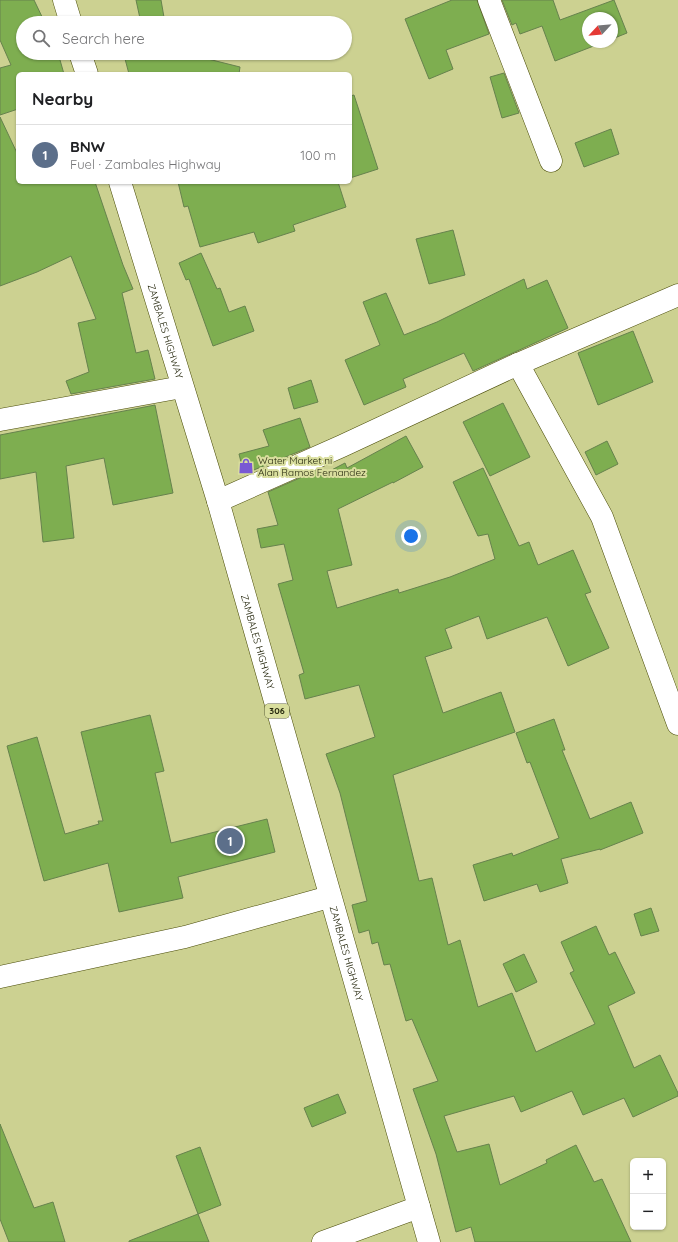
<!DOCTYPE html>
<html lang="en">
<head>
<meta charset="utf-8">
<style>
  :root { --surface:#fff; --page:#f2f2f2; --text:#202124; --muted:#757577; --line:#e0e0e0; --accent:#db2777 }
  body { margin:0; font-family:Quicksand,sans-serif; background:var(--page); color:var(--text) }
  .controls { position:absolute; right:12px; bottom:12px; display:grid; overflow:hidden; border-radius:6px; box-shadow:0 1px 3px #0004 }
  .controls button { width:36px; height:36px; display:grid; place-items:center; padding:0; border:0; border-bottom:1px solid var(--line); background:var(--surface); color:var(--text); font:20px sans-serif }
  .compass { position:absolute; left:582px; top:12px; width:36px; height:36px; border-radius:50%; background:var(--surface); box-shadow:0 1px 3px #0004; rotate:244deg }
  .you { position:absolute; left:411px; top:536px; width:14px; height:14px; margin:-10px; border:3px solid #fff; border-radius:50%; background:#1a73e8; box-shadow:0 0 0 6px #1a73e833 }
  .badge { display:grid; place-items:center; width:26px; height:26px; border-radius:50%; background:var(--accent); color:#fff; font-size:13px; font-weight:700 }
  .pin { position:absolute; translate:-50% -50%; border:2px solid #fff; box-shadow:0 1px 4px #0006 }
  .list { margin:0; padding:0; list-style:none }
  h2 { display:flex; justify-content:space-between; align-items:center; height:52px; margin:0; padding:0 16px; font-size:17px }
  h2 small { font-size:13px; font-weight:400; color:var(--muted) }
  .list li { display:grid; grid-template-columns:26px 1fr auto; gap:12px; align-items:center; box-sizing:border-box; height:60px; padding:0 16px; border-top:1px solid var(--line) }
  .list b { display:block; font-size:15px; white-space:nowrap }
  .list p { margin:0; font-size:13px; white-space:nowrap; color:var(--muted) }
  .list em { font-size:13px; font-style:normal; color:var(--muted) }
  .icon { flex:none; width:22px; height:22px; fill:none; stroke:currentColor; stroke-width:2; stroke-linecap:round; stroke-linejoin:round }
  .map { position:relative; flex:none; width:678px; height:1242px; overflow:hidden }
  .search { position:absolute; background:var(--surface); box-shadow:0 1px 3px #0004; left:16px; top:16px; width:336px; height:44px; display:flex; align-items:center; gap:10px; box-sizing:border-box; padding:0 14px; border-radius:22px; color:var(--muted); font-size:15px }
  .panel { position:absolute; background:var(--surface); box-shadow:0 1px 3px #0004; left:16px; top:72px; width:336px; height:112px; border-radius:6px }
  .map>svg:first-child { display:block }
  .building { fill:#7eae50; stroke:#66824d }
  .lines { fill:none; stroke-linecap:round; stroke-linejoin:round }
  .minor-casing { stroke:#4a4c08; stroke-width:23 }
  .major-casing { stroke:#4a4c08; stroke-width:23 }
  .minor { stroke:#fff; stroke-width:22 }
  .major { stroke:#fff; stroke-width:22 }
  .labels { text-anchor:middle; stroke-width:4; stroke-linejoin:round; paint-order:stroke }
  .shield { fill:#d9de9e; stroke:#5c5f3a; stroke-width:1 }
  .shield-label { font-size:9px; font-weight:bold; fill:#27290f }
  .street-label { font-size:10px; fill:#27290f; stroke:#d9de9e }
  .poi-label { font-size:10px; fill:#27290f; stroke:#d9de9e; text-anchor:start }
</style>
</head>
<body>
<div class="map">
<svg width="678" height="1242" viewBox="0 0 678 1242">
  <rect width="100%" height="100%" fill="#ccd191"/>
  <g class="building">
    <polygon points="0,0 34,0 45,23 23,23 23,53 58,53 64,74 18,74 18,109 0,115 0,68 11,65 0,40"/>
    <polygon points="136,0 161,0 165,23 141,23"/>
    <polygon points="452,0 477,0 489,34 446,50 453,69 429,79 405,19"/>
    <polygon points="502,0 553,0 560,20 614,0 627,33 612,39 612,18 588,18 588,42 604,42 555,61 542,26 520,34 516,23 512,25"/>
    <polygon points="131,53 184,53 240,67 239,74 129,74 124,55"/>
    <polygon points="504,73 519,113 502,118 490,77"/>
    <polygon points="354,95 378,169 350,178 350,96"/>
    <polygon points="0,117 18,155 18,182 95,182 123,265 133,289 122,293 136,353 148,350 155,379 71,394 66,381 89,372 78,323 96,319 71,256 37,272 0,286"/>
    <polygon points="611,129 619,154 584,167 575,143"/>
    <polygon points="178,182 338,182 346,207 293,225 295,231 258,243 254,232 200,247 188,206 184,207"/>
    <polygon points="453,230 465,275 429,284 416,239"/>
    <polygon points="201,253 217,289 220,288 229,312 245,306 254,331 213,346 189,279 186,280 179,263"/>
    <polygon points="524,279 527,289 547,280 568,328 473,371 464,353 403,379 406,387 364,405 345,360 380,345 363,302 386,293 404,335 437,322"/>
    <polygon points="633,331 653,382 598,405 578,353"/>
    <polygon points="311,380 318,402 294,409 288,388"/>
    <polygon points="503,403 530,457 490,476 463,422"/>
    <polygon points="155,405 173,493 113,505 104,458 66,466 74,538 43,542 36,472 0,479 0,435"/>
    <polygon points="300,418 310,447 244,474 239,454 269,446 263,430"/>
    <polygon points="406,436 423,467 393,483 393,482 338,509 352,565 327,571 337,608 398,589 399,593 450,577 495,559 488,534 478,536 453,482 483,468 519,546 529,542 538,565 573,550 591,592 585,594 609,648 568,666 547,617 487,639 479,616 445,629 452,648 425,657 443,713 501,692 515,732 393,775 419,881 432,878 448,945 460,940 478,1007 512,993 536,1052 595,1024 570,973 574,971 561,942 596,926 609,955 615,952 635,993 608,1006 634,1068 660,1055 678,1093 678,1096 633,1117 624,1098 583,1115 572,1091 521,1112 514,1096 444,1116 457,1152 489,1144 500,1185 547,1163 546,1160 576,1145 594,1182 602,1179 631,1242 475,1242 471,1227 456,1232 436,1154 413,1089 438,1081 412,1019 406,1021 390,964 384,965 378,942 372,944 369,930 359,933 352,905 367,901 340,793 326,754 375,737 359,685 305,699 299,675 304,673 278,584 293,580 284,544 261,548 257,529 278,525 268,492 318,470 320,476 345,463 347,468"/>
    <polygon points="607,441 618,464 596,475 585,452"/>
    <polygon points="150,715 164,771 155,773 171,843 267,819 275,852 178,877 183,898 119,912 108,863 44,881 7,746 37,737 65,834 99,824 98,821 103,821 81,732"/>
    <polygon points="554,719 565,750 562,750 590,819 631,802 643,833 600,850 600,849 561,859 568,883 540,892 537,884 484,901 473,865 512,853 513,856 559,838 530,762 527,763 516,733"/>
    <polygon points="651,908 659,931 641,936 634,914"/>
    <polygon points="524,954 537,982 516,992 503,964"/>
    <polygon points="338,1094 346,1113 312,1127 304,1108"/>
    <polygon points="0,1124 34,1208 53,1202 65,1242 9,1242 0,1219"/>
    <polygon points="200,1147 221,1205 198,1214 176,1156"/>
    <polygon points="198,1214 209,1242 129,1242 129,1241"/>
  </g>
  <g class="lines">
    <g class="minor-casing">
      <g id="minor">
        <polyline points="489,0 551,161"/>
        <polyline points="518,364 602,517 678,724"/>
        <polyline points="0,420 182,387"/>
        <polyline points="218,501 342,446 518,364 678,295"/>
        <polyline points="0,977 185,937 329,897"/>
        <polyline points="323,1242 419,1207"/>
      </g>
    </g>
    <g class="major-casing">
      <g id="major">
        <polyline points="64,0 71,23"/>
        <polyline points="80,53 87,74"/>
        <path id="s1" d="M120,182L218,501L429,1242"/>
      </g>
    </g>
    <use href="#minor" class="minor"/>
    <use href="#major" class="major"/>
  </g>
  <defs>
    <g id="shop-bare" transform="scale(1.2)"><path d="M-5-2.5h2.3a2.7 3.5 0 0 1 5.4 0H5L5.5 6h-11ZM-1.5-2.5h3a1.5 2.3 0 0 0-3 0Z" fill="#7959d3" stroke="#d9de9e" stroke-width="2.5" paint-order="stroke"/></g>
  </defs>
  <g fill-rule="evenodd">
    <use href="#shop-bare" x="246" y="466"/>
  </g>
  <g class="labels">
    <rect class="shield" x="265" y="704" width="24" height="14" rx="3"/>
    <g class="shield-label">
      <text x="277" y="714">306</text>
    </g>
    <g class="street-label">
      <text dy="4" stroke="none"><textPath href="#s1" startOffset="156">ZAMBALES HIGHWAY</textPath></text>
      <text dy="4" stroke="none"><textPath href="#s1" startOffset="480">ZAMBALES HIGHWAY</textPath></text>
      <text dy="4" stroke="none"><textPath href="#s1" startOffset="804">ZAMBALES HIGHWAY</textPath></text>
    </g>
    <g class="poi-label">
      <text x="258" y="464">Water Market ni<tspan x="258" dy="12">Alan Ramos Fernandez</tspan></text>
    </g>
  </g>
</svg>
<div class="controls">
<button>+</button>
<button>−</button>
</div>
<svg class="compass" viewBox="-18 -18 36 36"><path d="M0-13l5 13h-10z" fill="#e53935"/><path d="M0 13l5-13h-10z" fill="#757577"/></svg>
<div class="you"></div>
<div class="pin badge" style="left:230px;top:841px;background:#5c6f8a">1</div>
<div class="search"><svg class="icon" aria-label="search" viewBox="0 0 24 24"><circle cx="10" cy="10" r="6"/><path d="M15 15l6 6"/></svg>Search here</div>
<section class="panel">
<h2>Nearby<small></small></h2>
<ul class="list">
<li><span class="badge" style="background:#5c6f8a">1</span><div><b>BNW</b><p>Fuel · Zambales Highway</p></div><em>100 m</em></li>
</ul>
</section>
</div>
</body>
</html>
